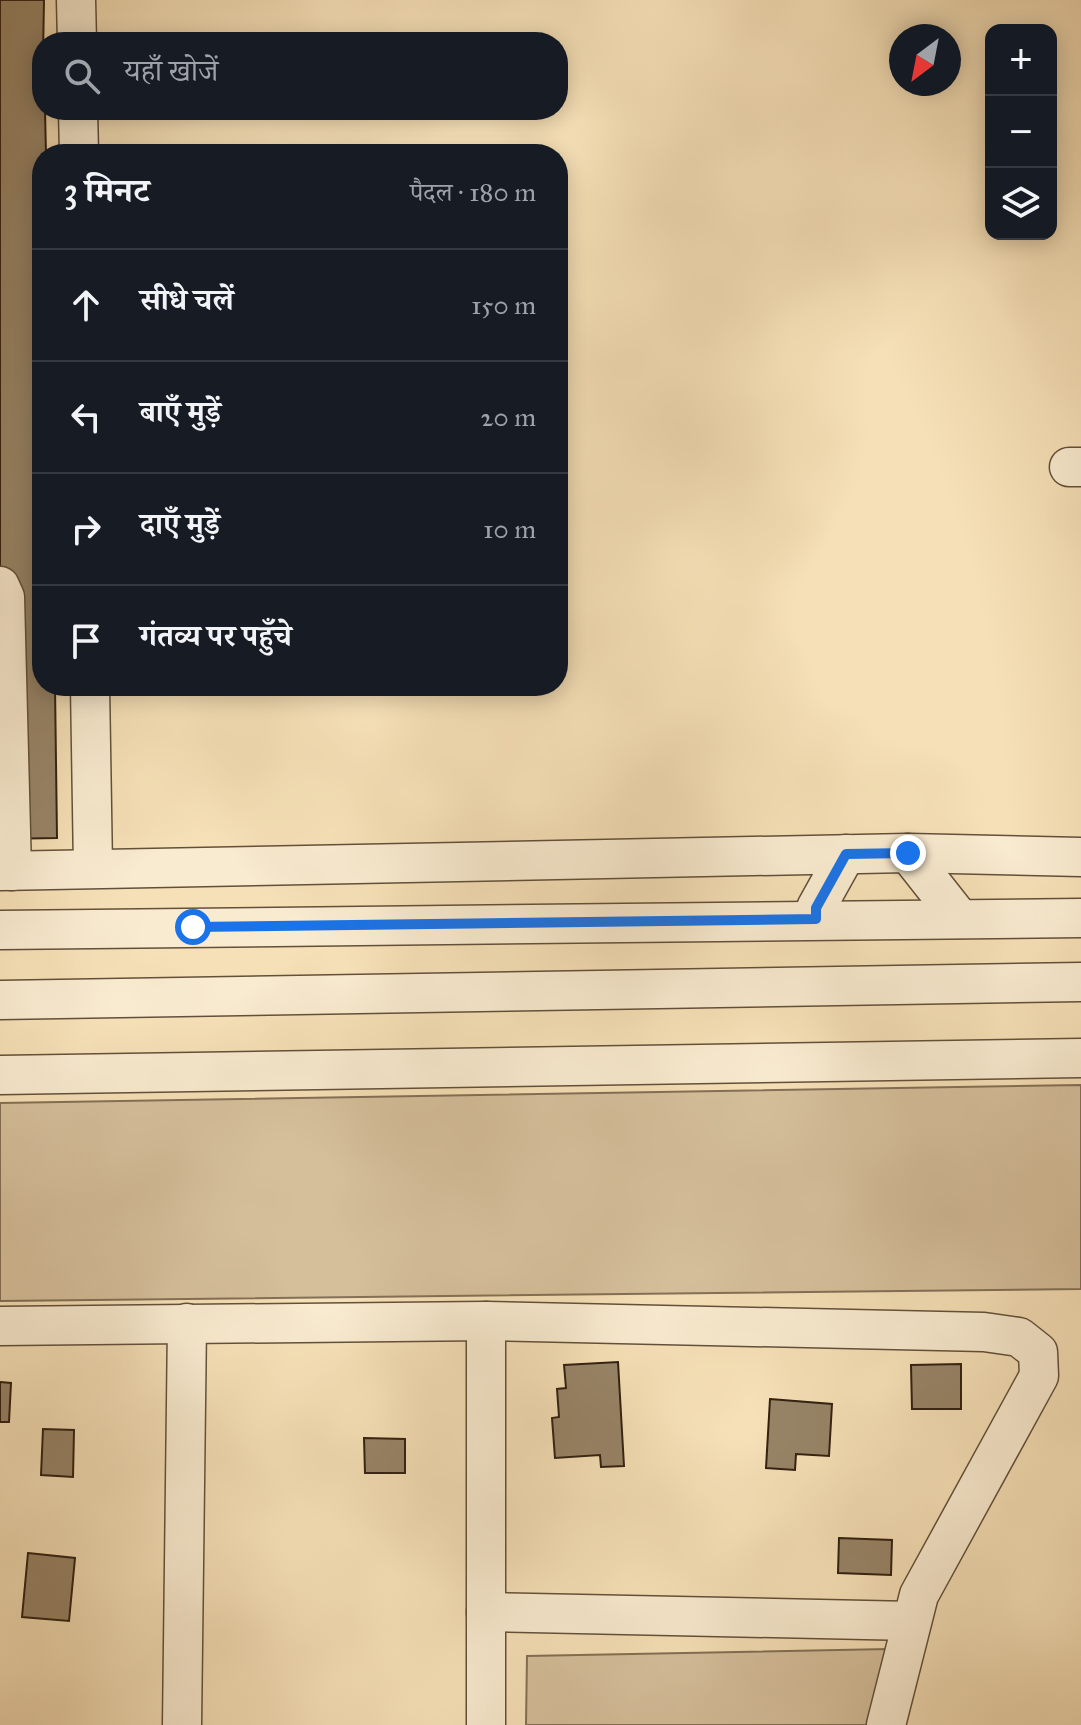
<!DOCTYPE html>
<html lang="hi">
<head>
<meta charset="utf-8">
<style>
  :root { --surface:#171b24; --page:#242831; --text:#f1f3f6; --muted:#9ea1a6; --line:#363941 }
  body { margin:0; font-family:"IM FELL Great Primer","Noto Serif Devanagari",serif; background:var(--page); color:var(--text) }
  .controls { position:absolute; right:24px; top:24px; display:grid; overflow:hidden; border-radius:16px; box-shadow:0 4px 20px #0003 }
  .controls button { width:72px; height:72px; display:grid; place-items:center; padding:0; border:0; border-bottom:2px solid var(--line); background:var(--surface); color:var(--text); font:40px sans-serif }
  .compass { position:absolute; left:889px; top:24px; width:72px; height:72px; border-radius:50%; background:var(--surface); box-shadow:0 4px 20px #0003; rotate:212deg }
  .stop { position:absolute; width:24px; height:24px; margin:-18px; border:6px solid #1a73e8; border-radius:50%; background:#fff }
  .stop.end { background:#1a73e8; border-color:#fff; box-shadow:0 2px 8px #0008 }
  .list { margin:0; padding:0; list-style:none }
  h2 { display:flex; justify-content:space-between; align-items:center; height:104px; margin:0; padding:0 32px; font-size:34px }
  h2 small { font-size:26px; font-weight:400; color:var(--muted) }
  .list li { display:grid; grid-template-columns:52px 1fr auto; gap:24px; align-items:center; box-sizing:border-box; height:112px; padding:0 32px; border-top:2px solid var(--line) }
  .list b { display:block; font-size:30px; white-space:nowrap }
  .list em { font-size:26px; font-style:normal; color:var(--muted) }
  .icon { flex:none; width:44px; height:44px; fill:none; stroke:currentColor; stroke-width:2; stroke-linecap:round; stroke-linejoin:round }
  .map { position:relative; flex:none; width:1081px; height:1725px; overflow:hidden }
  .search { position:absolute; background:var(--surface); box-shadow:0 4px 20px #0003; left:32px; top:32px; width:536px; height:88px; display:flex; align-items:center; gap:20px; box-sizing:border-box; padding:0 28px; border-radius:32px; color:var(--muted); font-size:30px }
  .panel { position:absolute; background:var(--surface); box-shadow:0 4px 20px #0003; left:32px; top:144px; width:536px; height:552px; border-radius:32px }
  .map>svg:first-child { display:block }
  .green { fill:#d5bf9b; stroke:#837056; stroke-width:2 }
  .building { fill:#978467; stroke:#312011; stroke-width:2 }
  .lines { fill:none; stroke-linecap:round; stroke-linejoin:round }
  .minor-casing { stroke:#62503a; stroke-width:41 }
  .minor { stroke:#f9ebd0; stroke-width:38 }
  .route { stroke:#1a73e8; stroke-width:10 }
</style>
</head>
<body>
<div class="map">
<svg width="1081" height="1725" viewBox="0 0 1081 1725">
  <rect width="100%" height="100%" fill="#f6e0b7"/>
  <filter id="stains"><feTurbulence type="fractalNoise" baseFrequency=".0025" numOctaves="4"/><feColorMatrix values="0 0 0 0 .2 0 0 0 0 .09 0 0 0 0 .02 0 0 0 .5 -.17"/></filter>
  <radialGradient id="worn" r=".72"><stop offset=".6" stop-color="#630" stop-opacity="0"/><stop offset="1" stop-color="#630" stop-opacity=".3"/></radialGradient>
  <g class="green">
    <polygon points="1081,1085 1081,1289 0,1301 0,1103"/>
    <polygon points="888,1649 869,1725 526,1725 527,1656"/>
  </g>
  <g class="building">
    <polygon points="0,0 44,0 42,110 45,110 46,154 42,154 42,686 55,686 57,838 0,839"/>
    <polygon points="618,1362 624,1466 601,1467 600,1455 555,1458 552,1418 559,1417 557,1389 566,1388 564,1365"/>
    <polygon points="961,1364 961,1409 912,1409 911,1365"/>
    <polygon points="0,1382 11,1383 9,1422 0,1422"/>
    <polygon points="770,1399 832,1404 829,1456 796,1454 795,1470 766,1468"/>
    <polygon points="43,1429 74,1430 73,1477 41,1475"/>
    <polygon points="364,1438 405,1439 405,1473 365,1473"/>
    <polygon points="839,1538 892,1540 891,1575 838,1573"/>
    <polygon points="28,1553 75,1558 69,1621 22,1617"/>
  </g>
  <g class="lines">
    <g class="minor-casing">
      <g id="minor">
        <polyline points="76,0 77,42"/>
        <polyline points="78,110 79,154"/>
        <polyline points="1069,467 1081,467"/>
        <polyline points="0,586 5,597 12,871"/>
        <polyline points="90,686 93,868"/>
        <polyline points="908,853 960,919"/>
        <polyline points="0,871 908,853 1081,857"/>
        <polyline points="816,919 816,908 846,854"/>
        <polyline points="0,930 1081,918"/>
        <polyline points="0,1000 1081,982"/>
        <polyline points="0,1075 1081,1058"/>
        <polyline points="0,1326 486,1321 984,1332 1019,1337 1038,1352 1039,1376 919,1595 886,1725"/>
        <polyline points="486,1612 912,1621"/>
        <polyline points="182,1725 187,1323"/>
        <polyline points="486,1725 486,1321"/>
      </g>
    </g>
    <use href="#minor" class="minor"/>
  </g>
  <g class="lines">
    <polyline class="route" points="193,927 816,919 816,908 846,854 908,853"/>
  </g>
  <rect width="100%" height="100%" filter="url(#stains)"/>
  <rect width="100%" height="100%" fill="url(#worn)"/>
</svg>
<div class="controls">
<button>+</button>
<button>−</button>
<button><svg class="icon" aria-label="layers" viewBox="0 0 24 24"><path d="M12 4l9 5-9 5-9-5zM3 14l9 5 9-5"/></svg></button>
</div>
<svg class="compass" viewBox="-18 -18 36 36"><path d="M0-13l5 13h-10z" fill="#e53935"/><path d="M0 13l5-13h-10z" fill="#9ea1a6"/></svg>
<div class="stop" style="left:193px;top:927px"></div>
<div class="stop end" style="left:908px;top:853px"></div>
<div class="search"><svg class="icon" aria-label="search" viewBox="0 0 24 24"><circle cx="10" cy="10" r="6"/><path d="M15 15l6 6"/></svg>यहाँ खोजें</div>
<section class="panel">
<h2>3 मिनट<small>पैदल · 180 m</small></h2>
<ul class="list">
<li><svg class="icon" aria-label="ahead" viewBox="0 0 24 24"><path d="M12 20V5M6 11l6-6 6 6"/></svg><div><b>सीधे चलें</b></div><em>150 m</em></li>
<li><svg class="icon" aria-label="left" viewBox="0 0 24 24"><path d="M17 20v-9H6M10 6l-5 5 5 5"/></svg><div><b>बाएँ मुड़ें</b></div><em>20 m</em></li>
<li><svg class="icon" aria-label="right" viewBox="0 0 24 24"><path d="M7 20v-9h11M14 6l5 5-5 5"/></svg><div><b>दाएँ मुड़ें</b></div><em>10 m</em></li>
<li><svg class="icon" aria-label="arrive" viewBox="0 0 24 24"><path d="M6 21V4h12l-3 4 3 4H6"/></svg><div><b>गंतव्य पर पहुँचे</b></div></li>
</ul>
</section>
</div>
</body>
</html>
